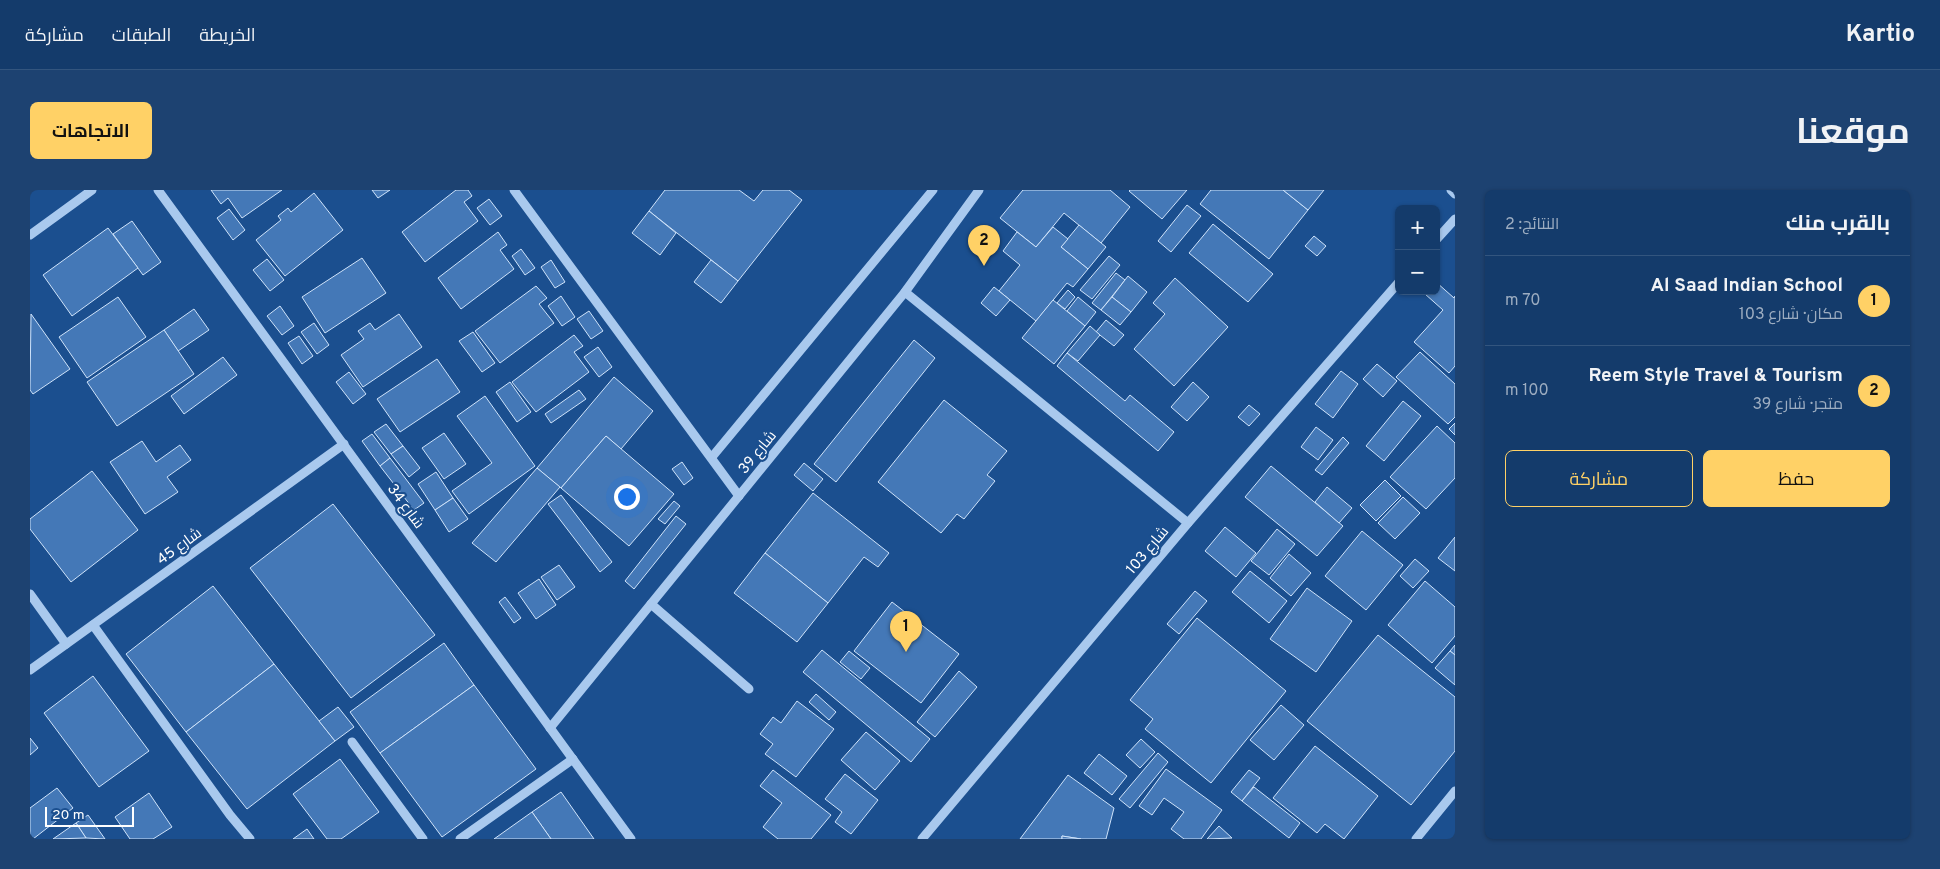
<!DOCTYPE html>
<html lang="ar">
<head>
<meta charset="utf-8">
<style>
  :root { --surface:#143b6b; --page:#1d4271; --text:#f1f3f6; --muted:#9dadc1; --line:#33557e; --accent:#ffd166 }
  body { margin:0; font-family:Overpass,Cairo,sans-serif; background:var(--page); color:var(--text); direction:rtl }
  .controls { position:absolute; right:15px; top:15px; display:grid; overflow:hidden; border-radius:8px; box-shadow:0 1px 4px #0004 }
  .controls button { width:45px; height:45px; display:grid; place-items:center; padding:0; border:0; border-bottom:1px solid var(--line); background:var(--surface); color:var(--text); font:25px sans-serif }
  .scale { position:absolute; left:15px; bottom:12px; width:89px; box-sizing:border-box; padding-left:5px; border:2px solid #fff; border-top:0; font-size:14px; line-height:18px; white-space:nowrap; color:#fff; -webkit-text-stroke:4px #1b4f8f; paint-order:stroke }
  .you { position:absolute; left:596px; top:306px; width:18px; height:18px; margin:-12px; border:4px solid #fff; border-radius:50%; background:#1a73e8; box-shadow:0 0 0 8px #1a73e833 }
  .badge { display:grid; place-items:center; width:32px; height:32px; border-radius:50%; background:var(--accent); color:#111; font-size:16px; font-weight:700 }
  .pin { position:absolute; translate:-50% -41px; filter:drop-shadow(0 1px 2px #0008) }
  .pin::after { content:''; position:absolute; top:26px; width:18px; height:15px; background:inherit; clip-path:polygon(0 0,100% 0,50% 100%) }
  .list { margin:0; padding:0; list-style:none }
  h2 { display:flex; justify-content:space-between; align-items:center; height:65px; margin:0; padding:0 20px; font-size:21px }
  h2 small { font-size:16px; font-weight:400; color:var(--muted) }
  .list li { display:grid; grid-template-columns:32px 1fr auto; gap:15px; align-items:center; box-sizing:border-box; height:90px; padding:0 20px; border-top:1px solid var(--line) }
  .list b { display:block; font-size:19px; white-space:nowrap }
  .list p { margin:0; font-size:16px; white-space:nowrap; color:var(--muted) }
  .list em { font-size:16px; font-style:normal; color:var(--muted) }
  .actions { display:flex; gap:10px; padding:15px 20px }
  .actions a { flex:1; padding:11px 0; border:1px solid var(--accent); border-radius:8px; text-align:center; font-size:18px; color:var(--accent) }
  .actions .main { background:var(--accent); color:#111 }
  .map { position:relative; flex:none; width:1425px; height:649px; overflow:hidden; direction:ltr; border-radius:8px }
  header { display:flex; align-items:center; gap:30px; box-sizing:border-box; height:70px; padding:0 25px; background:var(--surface); border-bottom:1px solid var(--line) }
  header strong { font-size:24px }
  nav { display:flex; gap:28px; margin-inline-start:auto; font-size:18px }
  .intro { display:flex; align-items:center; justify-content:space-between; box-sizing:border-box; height:120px; padding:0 30px }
  h1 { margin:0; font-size:35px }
  .button { padding:12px 22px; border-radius:8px; background:var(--accent); color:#111; font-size:18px; font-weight:700 }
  main { display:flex; gap:30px; padding:0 30px }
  aside { flex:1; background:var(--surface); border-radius:8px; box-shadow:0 1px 4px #0004 }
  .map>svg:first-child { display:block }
  .building { fill:#4478b7; stroke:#cfe3fa }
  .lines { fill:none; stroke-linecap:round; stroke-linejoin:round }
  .minor { stroke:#a9c9ee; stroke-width:9 }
  .labels { text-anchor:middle; stroke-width:4.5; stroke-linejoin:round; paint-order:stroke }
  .street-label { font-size:15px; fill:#fff; stroke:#1b4f8f }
</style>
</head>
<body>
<header>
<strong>Kartio</strong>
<nav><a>الخريطة</a><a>الطبقات</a><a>مشاركة</a></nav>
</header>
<div class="intro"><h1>موقعنا</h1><a class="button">الاتجاهات</a></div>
<main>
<aside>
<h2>بالقرب منك<small>النتائج: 2</small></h2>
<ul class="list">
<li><span class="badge">1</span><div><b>Al Saad Indian School</b><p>مكان · شارع 103</p></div><em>70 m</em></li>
<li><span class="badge">2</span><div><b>Reem Style Travel &amp; Tourism</b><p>متجر · شارع 39</p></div><em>100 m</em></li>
</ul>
<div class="actions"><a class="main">حفظ</a><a>مشاركة</a></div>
</aside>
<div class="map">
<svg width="1425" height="649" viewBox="0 0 1425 649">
  <rect width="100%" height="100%" fill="#1b4f8f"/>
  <g class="building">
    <polygon points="181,0 252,0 212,28 198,8 191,14"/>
    <polygon points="342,0 360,0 348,8"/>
    <polygon points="426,0 438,0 442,6 434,12 448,31 395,72 372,42"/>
    <polygon points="635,0 709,0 724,11 733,0 759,0 772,10 708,91 619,21"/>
    <polygon points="993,0 1080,0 1100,17 1071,53 1034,23 1006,57 970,28"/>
    <polygon points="1100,0 1157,0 1132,29 1099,1"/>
    <polygon points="1181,0 1253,0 1278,20 1239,69 1170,14"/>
    <polygon points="1253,0 1294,0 1278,20"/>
    <polygon points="284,3 313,40 255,86 226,50 251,30 248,26 258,18 261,22"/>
    <polygon points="459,9 472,26 460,35 447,18"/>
    <polygon points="1157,15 1171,26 1141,62 1128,51"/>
    <polygon points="199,19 215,40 203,50 187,28"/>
    <polygon points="619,21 646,43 630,65 602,43"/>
    <polygon points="102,31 131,72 113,85 83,44"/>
    <polygon points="1183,34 1243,84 1218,112 1159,63"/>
    <polygon points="1049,35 1076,57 1058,79 1031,57"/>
    <polygon points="1023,37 1038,49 1031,57 1058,79 1043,97 1037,93 1006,131 969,101 990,75 973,61 987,42 1006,57"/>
    <polygon points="78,38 108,78 42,126 13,85"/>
    <polygon points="468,42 477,55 470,60 484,79 431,119 408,88"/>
    <polygon points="1284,46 1296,56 1287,66 1275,56"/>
    <polygon points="491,59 505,78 495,85 482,66"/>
    <polygon points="1079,66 1090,75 1062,109 1050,100"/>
    <polygon points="332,68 356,103 295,143 272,107"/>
    <polygon points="237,69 254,90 240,101 223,80"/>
    <polygon points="521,70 535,92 525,98 511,77"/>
    <polygon points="681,70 708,91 691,113 664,92"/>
    <polygon points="1086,83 1095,90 1071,120 1062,113"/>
    <polygon points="1098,86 1117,102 1101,122 1082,107"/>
    <polygon points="1145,88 1198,137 1144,196 1104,159 1135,124 1123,113"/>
    <polygon points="1406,92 1424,108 1425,106 1425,176 1419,183 1384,152 1413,120 1395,104 1397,101 1406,101"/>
    <polygon points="506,96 517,108 509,114 524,133 470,173 445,141"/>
    <polygon points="964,97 980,110 966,126 951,113"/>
    <polygon points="1038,100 1045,107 1035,119 1027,113"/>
    <polygon points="531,106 545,127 532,136 518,116"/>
    <polygon points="88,107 116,147 57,188 29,147"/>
    <polygon points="1048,107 1066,122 1055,136 1037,121"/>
    <polygon points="1082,107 1101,122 1090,135 1071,120"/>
    <polygon points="1023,110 1055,136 1024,174 992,148"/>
    <polygon points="250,116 264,136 252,145 237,126"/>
    <polygon points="164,119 179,140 148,161 134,140"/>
    <polygon points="559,121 573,141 561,149 547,129"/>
    <polygon points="1,124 40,179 3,204 0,200"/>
    <polygon points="369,124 392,157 333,197 311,165 334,149 328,141 340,133 345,140"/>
    <polygon points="1076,130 1094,145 1084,156 1066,142"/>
    <polygon points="284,133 299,155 287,164 271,142"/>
    <polygon points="1060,136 1070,145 1048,171 1037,163"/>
    <polygon points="134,140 164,184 87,236 57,192"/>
    <polygon points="443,142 465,173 452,182 429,151"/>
    <polygon points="544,145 553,156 544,162 559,182 506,222 482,192"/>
    <polygon points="269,146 283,166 272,174 258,153"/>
    <polygon points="884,150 905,168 806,292 784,274"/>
    <polygon points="568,157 582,177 569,187 554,167"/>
    <polygon points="1390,162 1425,194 1425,227 1418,234 1366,187"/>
    <polygon points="1037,163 1095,211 1100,205 1144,242 1128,261 1027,176"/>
    <polygon points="193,167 207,185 154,224 141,206"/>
    <polygon points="407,169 430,202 370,242 347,209"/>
    <polygon points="1347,174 1367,191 1353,207 1333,189"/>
    <polygon points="1311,181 1328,194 1303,228 1285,214"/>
    <polygon points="319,182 336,204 323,214 306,192"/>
    <polygon points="584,187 623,221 591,259 576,246 531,298 507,278"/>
    <polygon points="480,192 501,222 487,232 466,202"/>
    <polygon points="1163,192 1179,207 1157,231 1141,217"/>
    <polygon points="549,200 556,209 521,233 515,224"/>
    <polygon points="455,206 505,276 439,324 422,301 462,273 427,226"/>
    <polygon points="914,210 977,261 957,285 965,291 934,329 927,324 911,343 848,292"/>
    <polygon points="1373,211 1391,226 1354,271 1336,256"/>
    <polygon points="1219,215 1230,224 1219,236 1208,227"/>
    <polygon points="1425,233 1425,245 1419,239"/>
    <polygon points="356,234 373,256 361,264 344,242"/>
    <polygon points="1407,236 1425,253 1425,288 1396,319 1360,287"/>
    <polygon points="1286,237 1303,250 1288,270 1271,257"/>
    <polygon points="414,243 436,274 414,289 392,258"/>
    <polygon points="342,244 360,268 350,276 332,251"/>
    <polygon points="576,246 644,304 599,356 531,298"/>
    <polygon points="1313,247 1319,253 1292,285 1285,280"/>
    <polygon points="112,251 126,272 150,255 161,270 137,287 148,302 115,324 80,272"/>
    <polygon points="373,256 390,278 379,287 361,264"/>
    <polygon points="360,268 394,313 384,320 350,276"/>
    <polygon points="652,272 663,288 654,295 642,279"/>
    <polygon points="774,273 793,289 783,301 764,285"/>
    <polygon points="1241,276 1313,336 1287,366 1215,307"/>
    <polygon points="507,278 530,297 466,372 442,353"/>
    <polygon points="62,281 108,340 41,392 0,339 0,329"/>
    <polygon points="406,282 423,308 405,320 388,294"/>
    <polygon points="1355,290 1371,306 1346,331 1330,315"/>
    <polygon points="1297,297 1322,318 1309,333 1285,312"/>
    <polygon points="783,303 859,363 848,377 834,367 798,413 735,363"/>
    <polygon points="531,305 582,372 570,382 518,314"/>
    <polygon points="1373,307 1390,323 1365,349 1348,333"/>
    <polygon points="423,308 438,329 419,342 405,320"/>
    <polygon points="644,311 650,316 635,334 628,329"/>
    <polygon points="303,314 405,445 321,508 220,378"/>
    <polygon points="646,326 656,334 604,399 595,391"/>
    <polygon points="1195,337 1226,363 1206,387 1175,361"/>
    <polygon points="1247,339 1265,354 1239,385 1221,371"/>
    <polygon points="1332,341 1373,375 1336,420 1295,386"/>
    <polygon points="1425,347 1425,381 1408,368"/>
    <polygon points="735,363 798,413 767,452 704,403"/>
    <polygon points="1259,364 1281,383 1261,406 1240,388"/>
    <polygon points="1385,369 1399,381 1383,398 1370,386"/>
    <polygon points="529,375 545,397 527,410 511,387"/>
    <polygon points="1220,381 1257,411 1239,433 1202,402"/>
    <polygon points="509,389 526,415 506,429 488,403"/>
    <polygon points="1395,391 1425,417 1425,446 1402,473 1358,435"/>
    <polygon points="183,396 244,474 156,542 96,464"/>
    <polygon points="1277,398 1322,431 1286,482 1240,449"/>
    <polygon points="1165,401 1177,411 1149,444 1137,434"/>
    <polygon points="475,407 491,428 484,433 469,412"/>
    <polygon points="862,412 929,464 891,513 824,461"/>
    <polygon points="1167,428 1256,501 1181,593 1115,539 1123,529 1100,510"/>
    <polygon points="1348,445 1425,507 1425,561 1381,615 1277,531"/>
    <polygon points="414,453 444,495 350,563 320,522"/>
    <polygon points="1425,455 1425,465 1420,461"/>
    <polygon points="792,460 900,549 881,572 773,482"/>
    <polygon points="819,461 840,478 831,489 810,472"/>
    <polygon points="1420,461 1425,465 1425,495 1405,478"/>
    <polygon points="244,474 305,551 217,619 156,542"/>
    <polygon points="929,481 947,497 905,547 887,532"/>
    <polygon points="63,486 119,561 69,597 14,523"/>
    <polygon points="444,495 506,579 412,647 350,563"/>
    <polygon points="786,504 806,522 799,530 779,512"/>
    <polygon points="767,511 804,539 766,587 735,564 743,554 730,544 743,527 751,533"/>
    <polygon points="1251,515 1274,535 1244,570 1220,550"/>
    <polygon points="308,517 324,537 305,551 289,531"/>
    <polygon points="836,542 870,571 845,600 811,570"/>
    <polygon points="0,548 8,558 0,565"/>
    <polygon points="1111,549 1125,562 1110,578 1096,565"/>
    <polygon points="1285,556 1348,606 1314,649 1295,634 1287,643 1243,608"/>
    <polygon points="1128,563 1138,572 1100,618 1089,609"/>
    <polygon points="1069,564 1097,586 1082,605 1054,583"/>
    <polygon points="310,569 349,622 311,649 297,649 263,604"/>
    <polygon points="1136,579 1192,620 1171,649 1154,649 1141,639 1154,622 1134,608 1122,625 1109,616"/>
    <polygon points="743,580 801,625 781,649 748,649 733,637 752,613 730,596"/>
    <polygon points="1219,580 1230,588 1212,611 1201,602"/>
    <polygon points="815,584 848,610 821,644 805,632 812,622 795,609"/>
    <polygon points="1038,585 1084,618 1076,649 1051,649 1032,646 1032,649 990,649"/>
    <polygon points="1224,597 1270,633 1259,648 1212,611"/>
    <polygon points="27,598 43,618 3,649 0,649 0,618"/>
    <polygon points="531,602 564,649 521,649 502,622"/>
    <polygon points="119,603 142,637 123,649 100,649 85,627"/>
    <polygon points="502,622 521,649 464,649"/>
    <polygon points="58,625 75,649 56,648 46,633"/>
    <polygon points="46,633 56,648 23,649"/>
    <polygon points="1189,636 1202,648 1177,649"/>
    <polygon points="277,639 284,649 263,649"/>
    <polygon points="1032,646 1051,649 1032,649"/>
  </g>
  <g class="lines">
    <g class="minor">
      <polyline points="128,0 601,649"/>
      <polyline points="484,0 709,306"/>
      <polyline points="1421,0 1425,4"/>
      <polyline points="0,45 62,0"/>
      <polyline points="1406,50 1425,29"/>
      <polyline points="875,102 1158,333"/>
      <polyline points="682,267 903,0"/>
      <polyline points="0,404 36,454"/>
      <polyline points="621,414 719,499"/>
      <polyline points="63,435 200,625 220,649"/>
      <polyline points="0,480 314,254"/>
      <polyline points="520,538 875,102 949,0"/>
      <polyline points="322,552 393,649"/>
      <polyline points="430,649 543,569"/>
      <polyline points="892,649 1158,333 1369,92"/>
      <polyline points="1386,649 1425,601"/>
    </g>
  </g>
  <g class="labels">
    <g class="street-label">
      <text transform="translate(727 262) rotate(-51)" y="5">شارع 39</text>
      <text transform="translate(376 316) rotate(54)" y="5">شارع 34</text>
      <text transform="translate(149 356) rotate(-36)" y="5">شارع 45</text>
      <text transform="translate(1117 360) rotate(-50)" y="5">شارع 103</text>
    </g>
  </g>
</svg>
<div class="controls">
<button>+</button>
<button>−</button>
</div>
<div class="scale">20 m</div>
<div class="you"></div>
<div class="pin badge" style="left:876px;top:462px">1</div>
<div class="pin badge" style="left:954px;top:76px">2</div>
</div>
</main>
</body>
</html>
